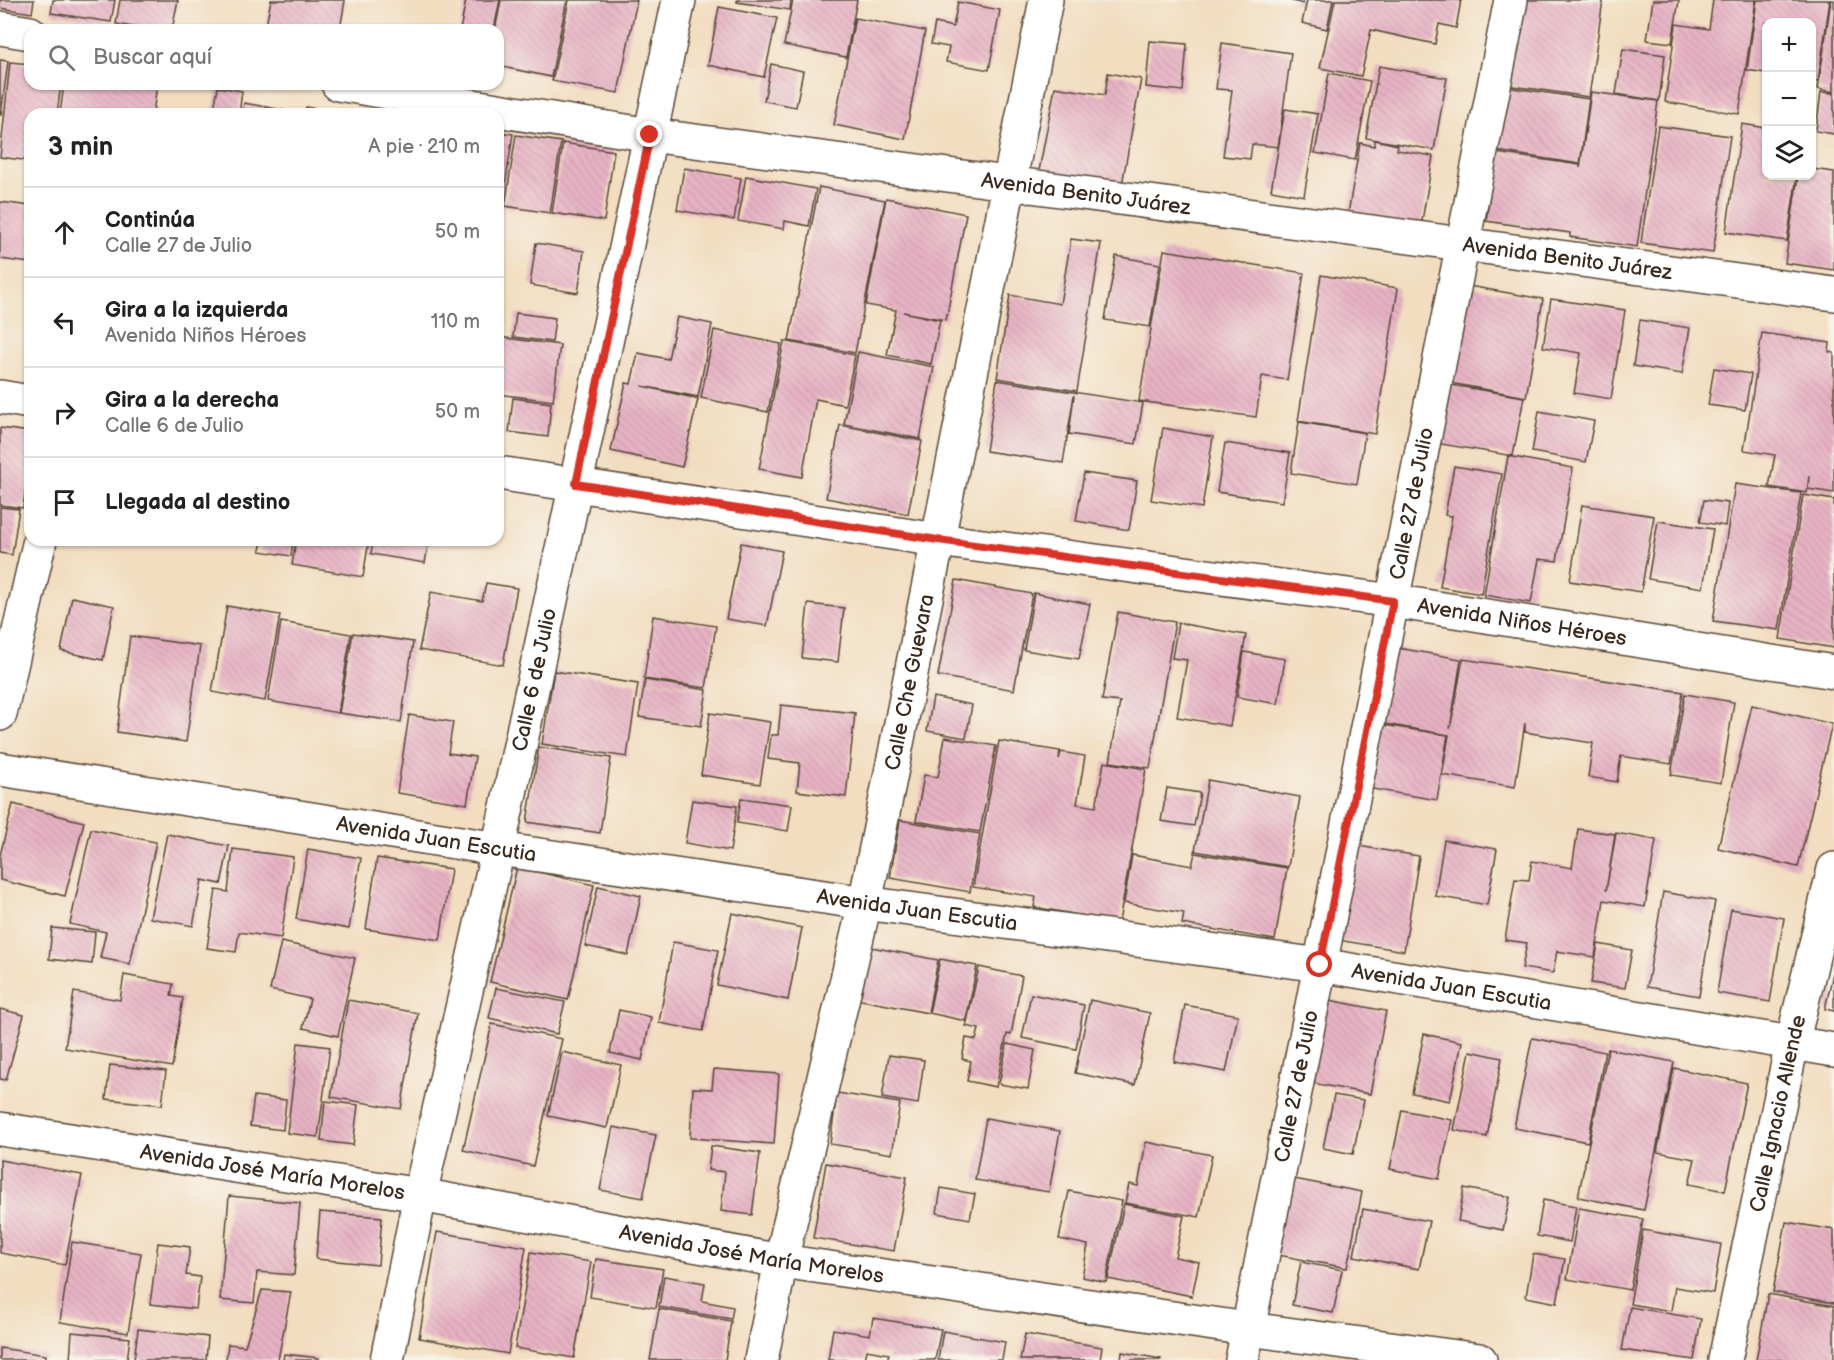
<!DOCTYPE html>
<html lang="es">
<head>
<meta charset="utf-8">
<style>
  :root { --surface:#fff; --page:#f6f6f6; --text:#222; --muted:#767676; --line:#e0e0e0 }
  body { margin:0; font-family:"Balsamiq Sans",sans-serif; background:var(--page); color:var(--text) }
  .controls { position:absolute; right:18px; top:18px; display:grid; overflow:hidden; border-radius:12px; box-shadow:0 2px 4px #0004 }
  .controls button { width:54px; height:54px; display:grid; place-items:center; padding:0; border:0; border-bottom:2px solid var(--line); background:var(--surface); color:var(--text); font:30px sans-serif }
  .stop { position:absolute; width:18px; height:18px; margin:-14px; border:4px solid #d93025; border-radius:50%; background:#fff }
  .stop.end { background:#d93025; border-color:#fff; box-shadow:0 2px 6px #0008 }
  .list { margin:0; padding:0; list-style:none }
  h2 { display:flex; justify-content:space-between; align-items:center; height:78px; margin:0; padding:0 24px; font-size:26px }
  h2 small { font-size:20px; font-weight:400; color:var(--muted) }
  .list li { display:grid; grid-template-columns:39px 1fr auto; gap:18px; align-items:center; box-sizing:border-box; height:90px; padding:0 24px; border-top:2px solid var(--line) }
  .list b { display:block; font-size:22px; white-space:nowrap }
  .list p { margin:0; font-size:20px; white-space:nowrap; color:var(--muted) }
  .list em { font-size:20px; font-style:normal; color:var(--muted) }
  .icon { flex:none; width:33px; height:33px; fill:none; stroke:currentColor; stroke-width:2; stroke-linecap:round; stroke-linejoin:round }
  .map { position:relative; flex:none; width:1834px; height:1360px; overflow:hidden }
  .search { position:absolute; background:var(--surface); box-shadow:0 2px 4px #0004; left:24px; top:24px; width:480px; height:66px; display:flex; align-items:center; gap:15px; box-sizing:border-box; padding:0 21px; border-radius:18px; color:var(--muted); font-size:22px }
  .panel { position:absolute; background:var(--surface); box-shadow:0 2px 4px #0004; left:24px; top:108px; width:480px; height:438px; border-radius:18px }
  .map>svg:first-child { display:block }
  .building { fill:url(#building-back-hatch) }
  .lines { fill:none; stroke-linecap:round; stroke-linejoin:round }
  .minor-casing { stroke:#564536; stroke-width:36 }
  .minor { stroke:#fff; stroke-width:33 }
  .route { stroke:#d93025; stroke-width:8 }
  .labels { text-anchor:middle; stroke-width:5; stroke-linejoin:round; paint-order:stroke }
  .street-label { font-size:21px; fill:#3b2a1e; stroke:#f7f3e8 }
</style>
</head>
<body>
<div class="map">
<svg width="1834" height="1360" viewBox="0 0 1834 1360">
  <defs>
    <pattern id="building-back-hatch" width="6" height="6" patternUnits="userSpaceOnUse" patternTransform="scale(1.5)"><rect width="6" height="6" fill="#e7b3c5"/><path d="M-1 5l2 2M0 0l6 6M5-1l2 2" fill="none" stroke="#c79aa9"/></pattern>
  </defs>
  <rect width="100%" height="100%" fill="#f7f3e8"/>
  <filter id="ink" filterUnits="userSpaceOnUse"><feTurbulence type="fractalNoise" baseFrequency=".0167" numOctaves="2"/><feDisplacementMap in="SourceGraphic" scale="12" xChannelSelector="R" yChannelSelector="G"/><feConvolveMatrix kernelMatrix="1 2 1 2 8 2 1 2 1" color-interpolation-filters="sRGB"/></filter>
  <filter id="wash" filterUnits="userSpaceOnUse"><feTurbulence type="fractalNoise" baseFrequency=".008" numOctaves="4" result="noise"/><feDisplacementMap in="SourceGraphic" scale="24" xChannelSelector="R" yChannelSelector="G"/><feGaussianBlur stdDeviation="1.35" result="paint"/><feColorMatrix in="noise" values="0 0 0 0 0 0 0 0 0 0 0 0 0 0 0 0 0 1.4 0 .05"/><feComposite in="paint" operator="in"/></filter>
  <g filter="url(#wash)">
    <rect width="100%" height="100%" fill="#f2ddc0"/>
    <g id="blocks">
      <g class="building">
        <polygon points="0,0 34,0 32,13 0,8"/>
        <polygon points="53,0 115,0 111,22 51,13"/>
        <polygon points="120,0 178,0 172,30 150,30 116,24"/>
        <polygon points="271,0 345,0 340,30 265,30"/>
        <polygon points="466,0 500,0 494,30 460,30"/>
        <polygon points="501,0 567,0 551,77 498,66 498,30 495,30"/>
        <polygon points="569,0 637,0 618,93 552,81"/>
        <polygon points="737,0 791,0 790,10 737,2"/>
        <polygon points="793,0 857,0 846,57 784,45"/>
        <polygon points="1289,0 1303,0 1303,4"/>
        <polygon points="1307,0 1333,0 1327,29 1302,23"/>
        <polygon points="1335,0 1461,0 1456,28 1439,24 1435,44 1371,30 1361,76 1320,68"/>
        <polygon points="1525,0 1603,0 1589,97 1506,85"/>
        <polygon points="1653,0 1679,0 1672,43 1647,40"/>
        <polygon points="1713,0 1756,0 1739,114 1665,102 1676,24 1709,29"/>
        <polygon points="1757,0 1830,0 1818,81 1812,80 1812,22 1766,22 1766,73 1747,70"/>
        <polygon points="1831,0 1834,0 1834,92 1818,89"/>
        <polygon points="958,2 1000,10 989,70 946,62 949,47 931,44 935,23 953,27"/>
        <polygon points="719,7 777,18 764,77 708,65"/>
        <polygon points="855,18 925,31 905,139 834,125"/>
        <polygon points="1150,41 1187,44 1183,91 1146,87"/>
        <polygon points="1222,43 1291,53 1278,147 1252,144 1250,159 1223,156 1232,90 1216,89"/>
        <polygon points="1623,49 1665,55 1659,101 1616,94"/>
        <polygon points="0,60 8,61 1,115 0,115"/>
        <polygon points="10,62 30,64 30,84 61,84 57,114 30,114 30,161 0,157"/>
        <polygon points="771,64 803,71 796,107 764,101"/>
        <polygon points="1379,66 1447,78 1434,150 1366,138"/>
        <polygon points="1108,73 1141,79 1122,185 1039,171 1055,87 1105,95"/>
        <polygon points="1329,73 1370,81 1355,160 1315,153"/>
        <polygon points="64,84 157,84 153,114 60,114"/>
        <polygon points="218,87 242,91 239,114 213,114"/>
        <polygon points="1506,87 1589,99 1580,164 1496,151"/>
        <polygon points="1591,92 1658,101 1637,247 1570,237 1570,233 1486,221 1496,153 1580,165 1580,168"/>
        <polygon points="1821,92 1834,93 1834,134 1816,131"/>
        <polygon points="244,103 299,113 299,114 242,114"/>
        <polygon points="306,107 337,113 336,114 305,114"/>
        <polygon points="1285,109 1318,114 1304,196 1271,190"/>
        <polygon points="1742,124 1766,128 1766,176 1797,176 1787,241 1726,232"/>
        <polygon points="1658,126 1730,136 1713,253 1641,243"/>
        <polygon points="498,132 513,134 501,213 498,212"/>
        <polygon points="516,135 561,142 550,213 505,206"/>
        <polygon points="1375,140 1398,145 1397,150 1433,156 1421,227 1348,214 1360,143 1374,146"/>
        <polygon points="563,143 614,151 604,221 552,213"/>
        <polygon points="684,168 741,178 734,220 677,210"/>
        <polygon points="1812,169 1834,172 1834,270 1785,263 1798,176 1812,176"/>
        <polygon points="746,176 816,189 809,226 785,221 784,229 738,221"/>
        <polygon points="819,187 885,200 855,353 789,341"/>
        <polygon points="886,198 966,214 946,320 903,312 940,320 931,364 887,355 896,310 866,305"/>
        <polygon points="0,202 30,206 30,263 0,259"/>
        <polygon points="1071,239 1101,243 1077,391 997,378 1010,295 1060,304"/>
        <polygon points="536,243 584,251 578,293 530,285"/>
        <polygon points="1164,250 1304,273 1287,380 1262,376 1256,417 1139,401"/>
        <polygon points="1116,256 1160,264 1150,327 1105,320"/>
        <polygon points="1321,275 1398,288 1375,434 1298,421"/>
        <polygon points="1463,285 1543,299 1526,397 1445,382"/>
        <polygon points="1551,299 1625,310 1611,399 1574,393 1581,353 1543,347"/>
        <polygon points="516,313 555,318 552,342 513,337"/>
        <polygon points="677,317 712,324 698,397 642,386 698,399 682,467 611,451 626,383 631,384 638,353 668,359"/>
        <polygon points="1640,320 1690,328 1682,374 1633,366"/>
        <polygon points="714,330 781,344 768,412 701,398"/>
        <polygon points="1762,333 1830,343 1829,352 1834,353 1834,493 1808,489 1809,476 1807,493 1769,487 1775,455 1744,450"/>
        <polygon points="498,337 560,345 553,401 498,394"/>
        <polygon points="784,341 855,355 845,405 816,399 802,477 759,469"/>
        <polygon points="858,352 934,367 920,439 844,424"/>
        <polygon points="1714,368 1751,374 1745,410 1708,405"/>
        <polygon points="997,380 1143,403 1136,444 1069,434 1074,395 1063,463 986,451"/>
        <polygon points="1445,384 1524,397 1513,456 1435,443"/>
        <polygon points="513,398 551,403 548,437 509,432"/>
        <polygon points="1539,411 1594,421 1586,462 1532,452"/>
        <polygon points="1299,422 1365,433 1357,484 1291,473"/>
        <polygon points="840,425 922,441 908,514 826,498"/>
        <polygon points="0,428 30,432 30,457 23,508 0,505"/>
        <polygon points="1163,428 1213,437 1202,508 1151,500"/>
        <polygon points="1225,443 1290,453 1282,502 1217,492"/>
        <polygon points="1508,456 1573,468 1557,561 1539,559 1531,603 1484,595"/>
        <polygon points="1454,466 1502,474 1481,594 1440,587 1452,516 1445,515"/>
        <polygon points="1084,473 1137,481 1129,530 1076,521"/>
        <polygon points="1735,484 1801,493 1779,630 1713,621"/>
        <polygon points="1803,495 1834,500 1834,648 1780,639"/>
        <polygon points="1704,500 1728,503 1725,526 1700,522"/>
        <polygon points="1582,505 1654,516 1641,592 1570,581"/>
        <polygon points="0,507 19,509 12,555 0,553"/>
        <polygon points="1658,521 1713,529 1703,588 1648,579"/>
        <polygon points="262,540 293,540 291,556 260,551"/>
        <polygon points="296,540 369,540 363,577 292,565"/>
        <polygon points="373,540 429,540 425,563 371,554"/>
        <polygon points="741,543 782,551 767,626 726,619"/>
        <polygon points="956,580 1032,594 1014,690 938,676"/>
        <polygon points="486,583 517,588 503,665 419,650 431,592 482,601"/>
        <polygon points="1034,593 1090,604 1079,659 1024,650"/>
        <polygon points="72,597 114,606 103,660 61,651"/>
        <polygon points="808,604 844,608 838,662 802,658"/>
        <polygon points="227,606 280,615 265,701 212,692"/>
        <polygon points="1118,612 1175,622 1150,768 1110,762 1120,702 1102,700"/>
        <polygon points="653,616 716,626 706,688 644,679"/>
        <polygon points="281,622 351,634 338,713 268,701"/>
        <polygon points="1178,623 1246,635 1230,726 1177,717 1187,660 1172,658"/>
        <polygon points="353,633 413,642 401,722 339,713"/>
        <polygon points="130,636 200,646 186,742 117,732"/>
        <polygon points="1392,647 1461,659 1450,729 1463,659 1683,692 1671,764 1621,756 1617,782 1588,777 1593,743 1525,732 1525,723 1515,787 1442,775 1449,735 1379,723"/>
        <polygon points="1244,652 1285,659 1278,704 1237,697"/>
        <polygon points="554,671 638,684 627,757 542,744"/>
        <polygon points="645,680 707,690 701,726 639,717"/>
        <polygon points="1685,694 1734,702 1721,783 1671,775"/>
        <polygon points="933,697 972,705 966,738 927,731"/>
        <polygon points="781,705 855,713 846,797 797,791 800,763 768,759 771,735 778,735"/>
        <polygon points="1752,705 1832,724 1798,867 1718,848"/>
        <polygon points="710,713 770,722 760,784 701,775"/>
        <polygon points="409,715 453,722 448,753 475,757 467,804 397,793"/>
        <polygon points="1377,724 1448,735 1437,800 1366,788"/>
        <polygon points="945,737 996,746 980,832 916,821 924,775 938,777"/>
        <polygon points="999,741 1060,751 1059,759 1061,752 1085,756 1077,804 1096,807 1104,762 1146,769 1119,922 1034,907 1036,897 973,887"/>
        <polygon points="539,747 611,758 600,833 527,822"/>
        <polygon points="1208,780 1300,797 1288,867 1195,851"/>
        <polygon points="1167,788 1200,793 1194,826 1161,821"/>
        <polygon points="741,798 792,805 788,831 737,823"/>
        <polygon points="692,800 737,806 730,851 685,843"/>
        <polygon points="13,804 84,822 65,896 0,880 0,855"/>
        <polygon points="900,820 980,834 970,892 890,878"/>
        <polygon points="91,829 156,842 130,964 100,958 106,932 70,924"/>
        <polygon points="1578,829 1615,834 1606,891 1616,833 1656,840 1645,907 1604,900 1595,957 1557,951 1553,973 1522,968 1527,943 1505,940 1515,879 1529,880 1532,861 1572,868"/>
        <polygon points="167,834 229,846 221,884 202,880 193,926 150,918"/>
        <polygon points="1444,840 1497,849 1487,905 1435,896"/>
        <polygon points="1352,845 1419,856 1404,951 1337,940"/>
        <polygon points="233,849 293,857 281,938 239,932 236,952 207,948 216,890 228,892"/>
        <polygon points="308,849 361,858 349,929 296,919"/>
        <polygon points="1195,853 1287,868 1275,940 1182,924 1184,913 1124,903 1132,855 1192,866"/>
        <polygon points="377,858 451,869 440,940 366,929"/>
        <polygon points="517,867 594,885 568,1000 490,982"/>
        <polygon points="598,886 641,896 628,955 585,946"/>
        <polygon points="1663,892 1715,901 1699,996 1647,987"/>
        <polygon points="1731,909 1784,918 1770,1002 1717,993"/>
        <polygon points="732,913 802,928 788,1000 717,985"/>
        <polygon points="52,928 95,932 92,964 49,959"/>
        <polygon points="281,942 355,958 338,1036 303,1028 310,999 270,990"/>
        <polygon points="673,942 718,950 703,1031 659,1023"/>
        <polygon points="1598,944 1632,950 1625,988 1591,983"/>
        <polygon points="861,945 938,960 928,1013 851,998"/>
        <polygon points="940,959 977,966 966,1021 929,1013"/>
        <polygon points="979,967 1022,976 1011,1035 1007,1034 996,1087 967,1081 971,1061 962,1059 966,1038 976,1040 979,1029 966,1026"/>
        <polygon points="1833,973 1834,973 1834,1011 1825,1009"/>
        <polygon points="124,975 173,984 171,996 183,998 172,1067 65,1048 74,992 120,1000"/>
        <polygon points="496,988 565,1002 557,1034 489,1018"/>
        <polygon points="1031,994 1084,1005 1076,1049 1022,1038"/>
        <polygon points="1324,999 1386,1011 1370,1094 1307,1082"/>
        <polygon points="348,1000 418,1013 401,1109 331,1097"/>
        <polygon points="1090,1000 1150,1013 1135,1085 1075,1073"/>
        <polygon points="1185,1005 1238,1015 1226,1072 1174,1062"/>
        <polygon points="0,1009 24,1015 6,1080 0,1079"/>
        <polygon points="619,1010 651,1017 642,1060 610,1053"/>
        <polygon points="492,1024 562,1039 533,1166 463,1150"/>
        <polygon points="1424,1034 1462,1042 1450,1101 1412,1093"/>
        <polygon points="1532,1038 1605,1052 1588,1142 1514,1128"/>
        <polygon points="298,1043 330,1047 318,1137 287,1133"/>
        <polygon points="1007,1044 1035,1050 1028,1089 999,1084"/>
        <polygon points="1608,1049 1674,1062 1644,1210 1578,1197"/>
        <polygon points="1470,1051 1502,1058 1487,1137 1454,1130"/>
        <polygon points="562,1052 621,1065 607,1128 548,1116"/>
        <polygon points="889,1055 924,1060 918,1104 882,1098"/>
        <polygon points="110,1065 166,1071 162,1105 106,1099"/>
        <polygon points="1674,1068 1747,1083 1725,1191 1689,1184 1695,1159 1657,1152"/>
        <polygon points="714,1069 779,1074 774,1144 690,1138 693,1088 712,1089"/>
        <polygon points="837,1093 900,1103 892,1154 830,1144"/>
        <polygon points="1334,1095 1364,1100 1353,1154 1323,1148"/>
        <polygon points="254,1096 286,1100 283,1130 250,1126"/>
        <polygon points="325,1101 358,1105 353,1145 321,1141"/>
        <polygon points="1402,1110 1452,1120 1439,1179 1390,1169"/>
        <polygon points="986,1118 1060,1131 1049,1192 975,1180"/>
        <polygon points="613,1127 656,1135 643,1198 600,1190"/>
        <polygon points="1146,1142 1212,1155 1199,1217 1125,1203 1129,1184 1138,1186"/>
        <polygon points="711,1146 760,1153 752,1215 721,1211 725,1172 708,1170"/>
        <polygon points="0,1160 82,1175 65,1265 0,1253"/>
        <polygon points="826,1163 907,1177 894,1251 813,1238"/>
        <polygon points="1289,1178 1362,1192 1347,1268 1273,1254"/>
        <polygon points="941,1188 975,1194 970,1219 937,1213"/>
        <polygon points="1464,1188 1510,1197 1503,1230 1458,1221"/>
        <polygon points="1069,1191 1122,1201 1106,1282 1082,1277 1088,1245 1059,1239"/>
        <polygon points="229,1196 300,1203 294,1275 257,1272 254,1303 220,1300"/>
        <polygon points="1543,1200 1576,1206 1570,1242 1537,1236"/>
        <polygon points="1124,1204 1184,1216 1175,1257 1199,1262 1192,1296 1108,1279"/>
        <polygon points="1579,1208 1643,1219 1630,1290 1567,1279"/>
        <polygon points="1363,1209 1429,1221 1419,1269 1354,1256"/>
        <polygon points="320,1212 382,1217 378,1265 316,1259"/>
        <polygon points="1786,1222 1834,1230 1834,1303 1773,1292"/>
        <polygon points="1643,1230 1721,1244 1713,1293 1675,1287 1671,1311 1630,1304"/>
        <polygon points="437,1232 526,1247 508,1354 419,1338"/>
        <polygon points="72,1242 141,1253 128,1333 60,1322"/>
        <polygon points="158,1243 190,1247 186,1275 200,1277 196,1309 150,1304"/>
        <polygon points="531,1252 591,1262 574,1358 515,1348"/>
        <polygon points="1533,1254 1565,1259 1557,1303 1526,1297"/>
        <polygon points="596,1259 663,1269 656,1308 590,1297"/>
        <polygon points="1301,1262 1342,1270 1333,1313 1292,1305"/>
        <polygon points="664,1276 705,1283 702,1301 733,1307 731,1319 659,1307"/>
        <polygon points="262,1290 291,1292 278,1360 226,1360 228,1344 245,1346"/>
        <polygon points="1768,1294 1834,1306 1834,1360 1756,1360"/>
        <polygon points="1630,1307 1701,1319 1694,1360 1622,1350"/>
        <polygon points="659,1309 731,1321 725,1360 650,1360"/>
        <polygon points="873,1318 941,1329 935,1360 887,1360 889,1354 867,1350 865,1360 828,1360 833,1329 870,1335"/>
        <polygon points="138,1329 208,1337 206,1360 134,1360"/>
        <polygon points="943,1331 1005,1342 1002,1360 938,1360"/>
        <polygon points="72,1332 130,1338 127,1360 70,1360"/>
        <polygon points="1025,1334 1102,1347 1100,1360 1020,1360"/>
        <polygon points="0,1348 46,1355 45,1360 0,1360"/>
        <polygon points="1122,1352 1161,1359 1160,1360 1121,1360"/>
        <polygon points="284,1354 319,1358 319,1360 283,1360"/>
      </g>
    </g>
  </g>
  <g filter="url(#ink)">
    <use href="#blocks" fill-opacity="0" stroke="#564536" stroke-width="1.5"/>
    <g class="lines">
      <g class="minor-casing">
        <g id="minor">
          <polyline points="0,28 30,33"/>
          <path id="s1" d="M338,84L650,135L1834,294"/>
          <polyline points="0,397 30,402"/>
          <path id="s2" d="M498,473L938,540L1393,601L1834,672"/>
          <polyline points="0,714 40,540"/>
          <path id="s3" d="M0,769L498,849L865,903L1320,965L1834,1050"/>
          <path id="s4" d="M0,1129L420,1195L781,1261L1248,1329L1480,1360"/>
          <path id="s5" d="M387,1360L420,1195L498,849L679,0"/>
          <path id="s6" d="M761,1360L781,1261L865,903L1046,0"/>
          <path id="s7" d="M1242,1360L1511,0"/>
          <path id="s8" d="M1725,1360L1792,1044L1834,869"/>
        </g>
      </g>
      <use href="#minor" class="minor"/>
    </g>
  </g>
  <g class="lines" filter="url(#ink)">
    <polyline class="route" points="650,135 576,484 938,540 1393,601 1320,965"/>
  </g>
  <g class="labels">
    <g class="street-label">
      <text dy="7" stroke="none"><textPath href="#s1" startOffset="756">Avenida Benito Juárez</textPath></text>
      <text dy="7" stroke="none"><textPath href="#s1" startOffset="1242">Avenida Benito Juárez</textPath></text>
      <text dy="7" stroke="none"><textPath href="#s7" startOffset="873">Calle 27 de Julio</textPath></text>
      <text dy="7" stroke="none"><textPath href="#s2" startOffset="1035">Avenida Niños Héroes</textPath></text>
      <text dy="7" stroke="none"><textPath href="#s5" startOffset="696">Calle 6 de Julio</textPath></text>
      <text dy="7" stroke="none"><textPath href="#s6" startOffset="694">Calle Che Guevara</textPath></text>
      <text dy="7" stroke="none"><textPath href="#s3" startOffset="442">Avenida Juan Escutia</textPath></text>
      <text dy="7" stroke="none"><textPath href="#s3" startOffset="928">Avenida Juan Escutia</textPath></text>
      <text dy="7" stroke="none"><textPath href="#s3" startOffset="1468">Avenida Juan Escutia</textPath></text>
      <text dy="7" stroke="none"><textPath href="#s7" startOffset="279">Calle 27 de Julio</textPath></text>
      <text dy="7" stroke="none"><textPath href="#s8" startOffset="252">Calle Ignacio Allende</textPath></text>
      <text dy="7" stroke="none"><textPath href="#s4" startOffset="276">Avenida José María Morelos</textPath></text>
      <text dy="7" stroke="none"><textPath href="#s4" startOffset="762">Avenida José María Morelos</textPath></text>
    </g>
  </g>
</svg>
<div class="controls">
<button>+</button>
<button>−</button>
<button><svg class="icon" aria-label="layers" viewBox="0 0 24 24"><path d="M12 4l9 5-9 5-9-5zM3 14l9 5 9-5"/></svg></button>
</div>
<div class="stop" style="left:1320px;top:965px"></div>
<div class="stop end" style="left:650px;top:135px"></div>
<div class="search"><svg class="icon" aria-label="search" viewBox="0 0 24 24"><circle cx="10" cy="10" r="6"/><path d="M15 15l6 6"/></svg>Buscar aquí</div>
<section class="panel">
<h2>3 min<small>A pie · 210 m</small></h2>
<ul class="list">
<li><svg class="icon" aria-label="ahead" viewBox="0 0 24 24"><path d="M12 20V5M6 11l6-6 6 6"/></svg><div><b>Continúa</b><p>Calle 27 de Julio</p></div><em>50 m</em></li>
<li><svg class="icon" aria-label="left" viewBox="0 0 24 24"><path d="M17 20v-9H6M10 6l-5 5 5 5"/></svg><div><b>Gira a la izquierda</b><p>Avenida Niños Héroes</p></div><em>110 m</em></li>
<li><svg class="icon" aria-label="right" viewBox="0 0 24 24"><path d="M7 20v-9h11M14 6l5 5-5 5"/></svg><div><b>Gira a la derecha</b><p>Calle 6 de Julio</p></div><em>50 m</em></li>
<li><svg class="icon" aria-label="arrive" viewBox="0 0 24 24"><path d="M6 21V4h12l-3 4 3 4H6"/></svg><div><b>Llegada al destino</b></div></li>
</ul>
</section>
</div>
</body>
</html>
